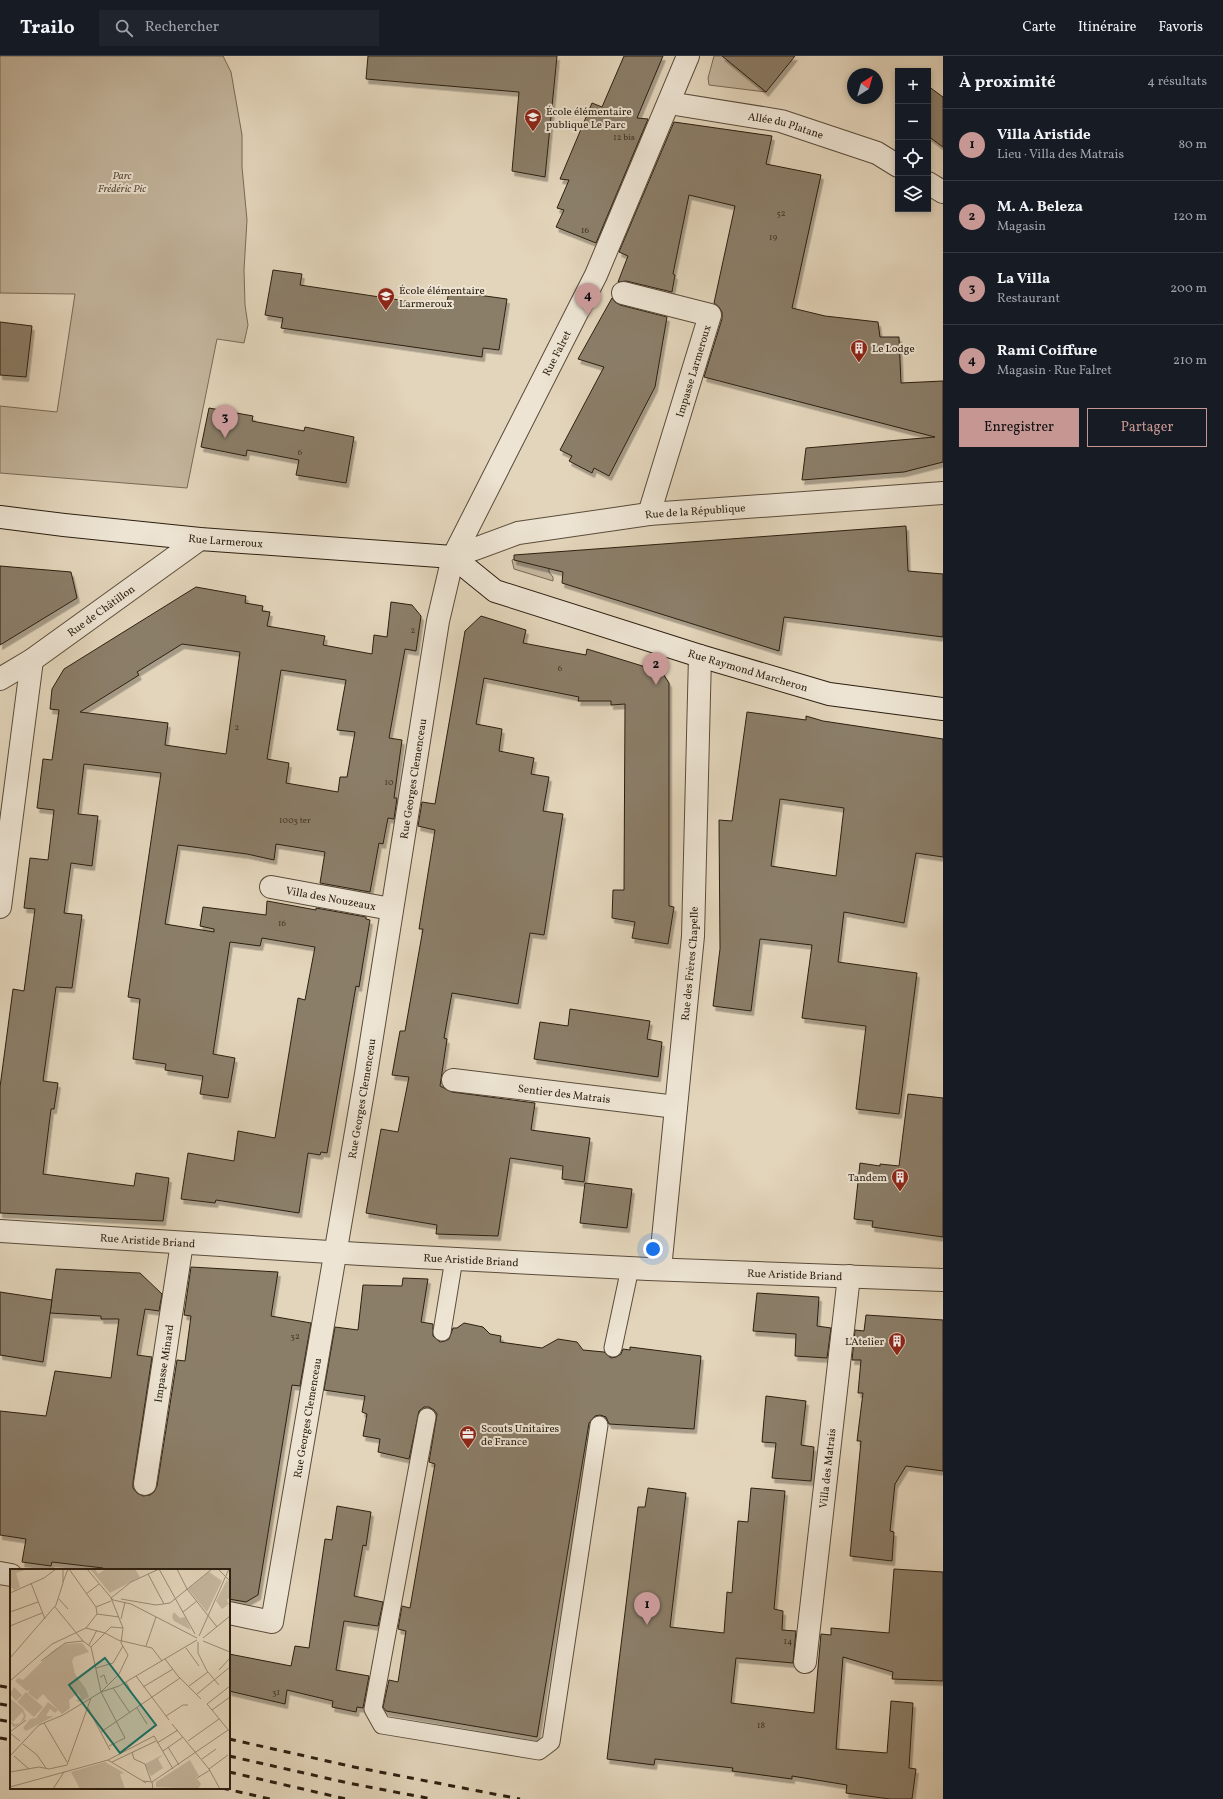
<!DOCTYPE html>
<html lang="fr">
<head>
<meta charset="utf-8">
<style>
  :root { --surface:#171b24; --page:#20242c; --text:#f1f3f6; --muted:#9ea1a6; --line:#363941; --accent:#c59692 }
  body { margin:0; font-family:Vollkorn,serif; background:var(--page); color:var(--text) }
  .controls { position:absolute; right:12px; top:12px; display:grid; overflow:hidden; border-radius:0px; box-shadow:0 2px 6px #0003 }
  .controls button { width:36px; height:36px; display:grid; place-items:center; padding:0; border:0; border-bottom:1px solid var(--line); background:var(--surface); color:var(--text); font:20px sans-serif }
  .compass { position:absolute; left:847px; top:12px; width:36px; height:36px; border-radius:50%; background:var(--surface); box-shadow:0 2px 6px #0003; rotate:37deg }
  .you { position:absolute; left:653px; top:1193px; width:14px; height:14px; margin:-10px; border:3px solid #fff; border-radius:50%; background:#1a73e8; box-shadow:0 0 0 6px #1a73e833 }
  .badge { display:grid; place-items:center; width:26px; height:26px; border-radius:50%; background:var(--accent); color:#111; font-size:13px; font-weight:700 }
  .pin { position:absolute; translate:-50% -33px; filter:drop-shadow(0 1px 2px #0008) }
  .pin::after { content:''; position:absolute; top:21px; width:14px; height:12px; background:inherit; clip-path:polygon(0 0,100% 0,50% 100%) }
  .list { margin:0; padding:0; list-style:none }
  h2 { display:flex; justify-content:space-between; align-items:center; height:52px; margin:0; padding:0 16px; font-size:17px }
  h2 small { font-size:13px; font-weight:400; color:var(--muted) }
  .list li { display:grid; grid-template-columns:26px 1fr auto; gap:12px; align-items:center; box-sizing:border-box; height:72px; padding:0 16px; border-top:1px solid var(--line) }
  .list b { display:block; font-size:15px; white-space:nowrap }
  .list p { margin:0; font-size:13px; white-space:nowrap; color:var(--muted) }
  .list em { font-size:13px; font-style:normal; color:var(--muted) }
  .actions { display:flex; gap:8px; padding:12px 16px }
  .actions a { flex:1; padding:9px 0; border:1px solid var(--accent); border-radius:0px; text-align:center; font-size:14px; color:var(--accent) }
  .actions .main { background:var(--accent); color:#111 }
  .icon { flex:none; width:22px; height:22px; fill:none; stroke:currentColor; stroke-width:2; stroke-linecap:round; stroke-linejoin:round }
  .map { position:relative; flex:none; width:943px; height:1743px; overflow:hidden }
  header { display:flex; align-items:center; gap:24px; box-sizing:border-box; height:56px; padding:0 20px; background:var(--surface); border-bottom:1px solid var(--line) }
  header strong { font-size:19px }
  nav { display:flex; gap:22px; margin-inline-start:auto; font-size:14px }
  .search { width:280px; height:36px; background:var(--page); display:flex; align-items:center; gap:10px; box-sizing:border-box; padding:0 14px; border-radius:0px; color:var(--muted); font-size:15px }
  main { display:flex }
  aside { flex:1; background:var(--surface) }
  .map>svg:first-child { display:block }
  .green { fill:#c4b69e; stroke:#786a57 }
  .building { fill:#8b7e69; stroke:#2c1f10; fill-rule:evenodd; filter:url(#shadow) }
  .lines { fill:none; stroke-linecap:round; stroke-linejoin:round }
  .lane-casing { stroke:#5a4c3b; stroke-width:19 }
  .street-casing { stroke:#5a4c3b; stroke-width:24 }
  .secondary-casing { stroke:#2c1f10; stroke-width:24 }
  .lane { stroke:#ede4d3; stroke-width:17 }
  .street { stroke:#ede4d3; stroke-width:22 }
  .secondary { stroke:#ede4d3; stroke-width:22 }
  .rail { stroke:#2c1f10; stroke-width:3; stroke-dasharray:7 7; stroke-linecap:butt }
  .labels { text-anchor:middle; stroke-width:4; stroke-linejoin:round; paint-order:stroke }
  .number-label { font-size:9px; fill:#443726 }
  .poi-label { font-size:11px; fill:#2c1f10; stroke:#ede4d3; text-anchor:start }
  .street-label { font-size:11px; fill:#2c1f10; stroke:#ede4d3 }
  .park-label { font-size:11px; font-style:italic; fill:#5a4c3b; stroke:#ede4d3 }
  .inset-road { fill:none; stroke:#9a8c77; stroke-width:1 }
  .view { fill:#0f766e; fill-opacity:0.15; stroke:#0f766e; stroke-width:2 }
  .inset-edge { fill:none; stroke:#2c1f10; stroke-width:2 }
</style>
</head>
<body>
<header>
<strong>Trailo</strong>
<div class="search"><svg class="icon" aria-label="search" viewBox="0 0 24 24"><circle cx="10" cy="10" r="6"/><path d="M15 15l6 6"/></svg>Rechercher</div>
<nav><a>Carte</a><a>Itinéraire</a><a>Favoris</a></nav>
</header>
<main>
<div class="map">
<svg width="943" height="1743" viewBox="0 0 943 1743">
  <defs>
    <filter id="shadow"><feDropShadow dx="2.5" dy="4.5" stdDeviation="0" flood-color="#0004"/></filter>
  </defs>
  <rect width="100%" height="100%" fill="#e3d5bb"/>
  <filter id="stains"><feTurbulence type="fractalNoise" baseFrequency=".005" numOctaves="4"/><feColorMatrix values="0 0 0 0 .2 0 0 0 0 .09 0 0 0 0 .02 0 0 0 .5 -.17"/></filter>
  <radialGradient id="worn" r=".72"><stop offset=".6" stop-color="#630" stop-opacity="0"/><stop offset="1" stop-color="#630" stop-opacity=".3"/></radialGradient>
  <g class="green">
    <polygon points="0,0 223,0 231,16 242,79 242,111 247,164 244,214 245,249 248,269 244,287 217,283 187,432 0,417 0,350 57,356 75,238 0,237"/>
    <polygon points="714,0 723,0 766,36 709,29 708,22"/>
    <polygon points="522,500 549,502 549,516 553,521 553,525 514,513 512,504"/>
  </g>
  <g class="building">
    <polygon points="368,0 557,0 545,121 512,115 519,36 366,23"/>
    <polygon points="624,0 663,0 637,62 648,63 596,187 556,171 564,154 557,152 569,124 560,123 592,47 602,51"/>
    <polygon points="722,0 795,0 766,36"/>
    <polygon points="928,30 943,41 943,91 928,80"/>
    <polygon points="674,66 772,80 766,108 821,119 792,252 825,260 878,266 880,281 899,281 901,327 943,325 943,406 904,416 802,424 806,392 935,381 704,321 722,263 722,256 719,251 714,247 735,150 689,139 673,218 675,219 672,236 626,225 618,226 628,200 619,196"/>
    <polygon points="273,214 302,218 300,229 446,251 449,235 507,243 499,294 483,292 482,301 281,272 283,262 265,259"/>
    <polygon points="612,242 615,246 620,249 667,261 655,331 609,420 594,412 592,417 569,405 572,400 560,394 604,311 578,303"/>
    <polygon points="0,266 32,270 26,321 0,319"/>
    <polygon points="209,352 253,360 252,365 304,375 305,371 354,381 346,427 296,419 299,404 247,394 246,400 201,391"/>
    <polygon points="906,470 908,515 943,518 943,581 784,561 779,595 562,527 563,516 514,504 514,499"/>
    <polygon points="0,510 71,516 77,542 0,589"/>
    <path d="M196,531L246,540L245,547L263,550L262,555L270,556L267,570L325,580L323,589L372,598L374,579L387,581L391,546L412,549L421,560L416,595L405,593L389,682L402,684L394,742H397L394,763L388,762L383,788L379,787L370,836L320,827L325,796L276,788L274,804L247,798L178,789L165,868L214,876V873L200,870L203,851L266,859L267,845L316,854V852L366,861V863L370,864L359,931L356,930L327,1097L321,1096L320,1099L308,1097L299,1157L216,1144L215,1147L181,1143L188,1097L234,1105L238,1075L275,1082L298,942L305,944L315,891L262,882L260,890L230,886L213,998L235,1002L228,1042L200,1038L203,1020L165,1014L166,1008L133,1003L140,943L128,941L161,717L84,708L78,758L98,760L92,810L71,807L64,857L82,859L72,932L56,931L43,1025L58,1027L54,1053H51L43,1118L134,1130L136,1117L169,1122L163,1165L0,1157V1031L13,933L24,935L35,853L24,852L30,802L48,804L54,754L37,752L43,703L52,704L59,654L50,653L52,633L64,613ZM182,588L240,596L226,698L165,689L168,667L80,656L139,619L137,616ZM281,614L346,624L337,674L355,676L347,721H340L338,736L286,727L289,707L267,703Z"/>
    <polygon points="481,560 526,574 523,587 586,599 587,593 662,616 669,627 669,850 674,851 668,888 632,882 635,866 612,862 613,834 624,834 625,648 611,649 611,645 578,645 579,641 484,622 476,668 502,673 499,695 534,702 531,718 549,721 543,755 563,758 544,879 530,877 518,948 452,937 444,982 447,983 440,1030 452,1036 535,1047 531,1074 590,1082 584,1126 562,1123 563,1110 510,1102 498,1180 436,1178 437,1169 366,1157 381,1073 398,1076 409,1021 392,1019 400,975 405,975 423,873 419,873 435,774 418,770 422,746 435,748 465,575"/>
    <path d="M747,656L806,664V660L823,665L943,683V801L916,797L904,867L844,856L838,906L917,917L899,1058L856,1053L866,970L802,962L812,889L760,883L751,955L713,950L720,893L719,764L732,765ZM780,743L844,752L836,820L771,810Z"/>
    <polygon points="570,953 650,965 647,983 662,986 658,1021 534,1003 540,966 568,970"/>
    <polygon points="908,1038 943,1042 943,1181 872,1171 873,1165 854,1163 860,1107 880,1110 880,1108 899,1110"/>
    <polygon points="585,1127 632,1133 627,1172 580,1167"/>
    <polygon points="191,1211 278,1216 271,1260 311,1267 300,1330 292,1329 258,1539 246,1546 229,1543 229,1514 103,1514 103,1512 52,1506 51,1510 22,1506 26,1483 0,1479 0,1355 46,1360 55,1315 111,1322 119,1263 101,1263 101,1260 50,1257 56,1213 140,1217 162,1238 159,1255 145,1253 137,1299 152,1301 133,1426 133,1432 137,1437 143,1440 150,1439 154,1436 157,1430 177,1304 185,1305 191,1260 184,1259"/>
    <polygon points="403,1222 428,1223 421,1266 433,1268 433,1280 440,1286 445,1285 449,1283 453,1272 457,1272 464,1267 483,1271 490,1278 501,1280 500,1286 542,1292 558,1283 577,1286 583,1294 604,1296 611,1302 616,1301 621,1298 623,1293 630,1294 630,1291 701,1300 694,1373 609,1368 606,1361 600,1359 595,1360 589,1367 537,1681 386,1655 383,1651 389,1624 398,1626 406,1575 398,1573 402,1550 410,1552 435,1408 429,1406 437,1358 434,1354 429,1351 424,1351 419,1355 409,1403 378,1396 380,1383 363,1380 367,1358 362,1356 365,1340 324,1334 335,1271 358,1274 363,1229 402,1230"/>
    <polygon points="0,1236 52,1244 43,1306 0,1299"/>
    <polygon points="757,1237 819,1241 817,1270 831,1272 827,1302 795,1300 796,1278 753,1275"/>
    <polygon points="866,1259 943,1264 943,1415 906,1410 895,1428 890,1475 894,1476 892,1505 850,1500 861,1385 857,1385 863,1337 858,1337 861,1304 852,1304 855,1274 864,1275"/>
    <polygon points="766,1340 806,1345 801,1389 814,1391 811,1425 772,1422 776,1387 762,1386"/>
    <polygon points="648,1432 686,1437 670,1571 724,1577 727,1536 732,1537 738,1465 748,1466 751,1432 785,1435 774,1553 783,1555 782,1574 796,1575 793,1607 736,1602 731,1647 814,1657 821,1578 831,1579 831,1572 889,1577 894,1513 943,1516 943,1625 892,1623 893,1616 843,1601 836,1693 887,1697 891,1645 913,1647 909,1712 916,1713 912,1743 890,1743 846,1737 847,1729 792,1720 792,1723 732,1715 733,1712 655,1703 654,1709 607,1703 638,1451 645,1451"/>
    <polygon points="337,1450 371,1456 366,1490 363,1489 354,1540 383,1546 378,1570 344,1565 336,1614 369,1620 363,1652 357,1651 356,1656 332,1651 333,1645 287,1634 285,1648 229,1635 229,1598 291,1610 295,1590 309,1592 325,1483 332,1484"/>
  </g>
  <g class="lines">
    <g class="lane-casing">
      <g id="lane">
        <polyline points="442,1276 454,1203"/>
        <polyline points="613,1292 630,1212"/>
        <polyline points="427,1361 373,1653 382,1669 539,1695 551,1686 599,1369"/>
      </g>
    </g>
    <g class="street-casing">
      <g id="street">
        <path id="s1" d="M669,47L781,65L877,97L898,110"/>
        <polyline points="928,127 943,136"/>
        <polyline points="623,237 710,259 649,458"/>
        <path id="s2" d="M453,501L518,477L649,458L943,437"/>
        <path id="s3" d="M0,623L32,604L200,483"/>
        <path id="s4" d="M271,831L391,853"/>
        <polyline points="0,851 32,604"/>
        <path id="s5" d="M453,1024L676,1051"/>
        <path id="s6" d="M0,1175L361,1198L648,1213L943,1224"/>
        <path id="s7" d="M660,1213L693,880L700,600"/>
        <path id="s8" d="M145,1428L182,1187"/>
        <polyline points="0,1517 11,1519"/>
        <path id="s9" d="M229,1557L272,1566L366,1018L438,565L453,501L596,219L688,0"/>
        <path id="s10" d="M805,1606L849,1220"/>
      </g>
    </g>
    <g class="secondary-casing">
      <g id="secondary">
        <path id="s11" d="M0,461L64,469L200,483L453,501L495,535L700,600L829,638L943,653"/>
      </g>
    </g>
    <use href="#lane" class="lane"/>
    <use href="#street" class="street"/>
    <use href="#secondary" class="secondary"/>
    <g class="rail">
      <polyline points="0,1630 11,1632"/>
      <polyline points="0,1648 11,1650"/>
      <polyline points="0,1664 11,1666"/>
      <polyline points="0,1682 11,1684"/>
      <polyline points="229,1683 354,1711 520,1743"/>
      <polyline points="229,1700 348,1727 432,1743"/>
      <polyline points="229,1716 346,1743"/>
      <polyline points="222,1732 270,1743"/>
    </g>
  </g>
  <defs>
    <g id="school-pin" transform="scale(0.9)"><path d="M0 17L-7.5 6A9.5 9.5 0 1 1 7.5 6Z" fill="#8f2418" stroke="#ede4d3"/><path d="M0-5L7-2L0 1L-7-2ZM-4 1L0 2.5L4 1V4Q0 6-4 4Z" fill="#fff"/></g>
    <g id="building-pin" transform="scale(0.9)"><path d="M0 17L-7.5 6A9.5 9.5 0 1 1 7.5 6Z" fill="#8f2418" stroke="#ede4d3"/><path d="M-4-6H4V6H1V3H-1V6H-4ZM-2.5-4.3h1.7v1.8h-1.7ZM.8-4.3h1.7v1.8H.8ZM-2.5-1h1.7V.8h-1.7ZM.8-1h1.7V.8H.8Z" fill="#fff"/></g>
    <g id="office-pin" transform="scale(0.9)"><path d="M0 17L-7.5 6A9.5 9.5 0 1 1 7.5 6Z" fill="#8f2418" stroke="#ede4d3"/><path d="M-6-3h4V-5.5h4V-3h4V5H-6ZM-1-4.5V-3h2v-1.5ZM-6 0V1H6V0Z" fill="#fff"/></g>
  </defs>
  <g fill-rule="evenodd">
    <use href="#school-pin" x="533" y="61"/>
    <use href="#school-pin" x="386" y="240"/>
    <use href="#building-pin" x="859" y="292"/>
    <use href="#building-pin" x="900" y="1121"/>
    <use href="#building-pin" x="897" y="1285"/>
    <use href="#office-pin" x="468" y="1378"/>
  </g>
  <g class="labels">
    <g class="number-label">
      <text x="624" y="84">12 bis</text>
      <text x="781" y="160">52</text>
      <text x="585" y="177">16</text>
      <text x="773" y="184">19</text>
      <text x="300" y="399">6</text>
      <text x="413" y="577">2</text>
      <text x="560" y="615">6</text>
      <text x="237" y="674">2</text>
      <text x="389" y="729">10</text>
      <text x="295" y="767">1003 ter</text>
      <text x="282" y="870">16</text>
      <text x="295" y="1283">32</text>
      <text x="788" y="1588">14</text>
      <text x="276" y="1639">31</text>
      <text x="761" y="1672">18</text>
    </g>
    <g class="poi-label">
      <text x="546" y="59">École élémentaire<tspan x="546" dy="13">publique Le Parc</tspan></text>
      <text x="399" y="238">École élémentaire<tspan x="399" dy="13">Larmeroux</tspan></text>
      <text x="872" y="296">Le Lodge</text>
      <text x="887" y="1125" text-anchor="end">Tandem</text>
      <text x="884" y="1289" text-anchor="end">L'Atelier</text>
      <text x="481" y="1376">Scouts Unitaires<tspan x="481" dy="13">de France</tspan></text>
    </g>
    <g class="street-label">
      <text dy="4" stroke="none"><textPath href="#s1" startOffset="119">Allée du Platane</textPath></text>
      <text dy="4" stroke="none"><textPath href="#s9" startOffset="1353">Rue Falret</textPath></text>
      <text transform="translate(693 315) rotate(-73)" y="4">Impasse Larmeroux</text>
      <text dy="4" stroke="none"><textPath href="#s2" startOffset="248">Rue de la République</textPath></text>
      <text dy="4" stroke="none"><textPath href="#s11" startOffset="227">Rue Larmeroux</textPath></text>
      <text dy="4" stroke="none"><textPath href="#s3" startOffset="122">Rue de Châtillon</textPath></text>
      <text dy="4" stroke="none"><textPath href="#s11" startOffset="774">Rue Raymond Marcheron</textPath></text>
      <text dy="4" stroke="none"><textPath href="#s9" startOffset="899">Rue Georges Clemenceau</textPath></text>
      <text dy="4" stroke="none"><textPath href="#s4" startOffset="61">Villa des Nouzeaux</textPath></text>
      <text dy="4" stroke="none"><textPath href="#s7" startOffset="307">Rue des Frères Chapelle</textPath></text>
      <text dy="4" stroke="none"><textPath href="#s5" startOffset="112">Sentier des Matrais</textPath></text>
      <text dy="4" stroke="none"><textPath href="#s9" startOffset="575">Rue Georges Clemenceau</textPath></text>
      <text dy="4" stroke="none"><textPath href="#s6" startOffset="148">Rue Aristide Briand</textPath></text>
      <text dy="4" stroke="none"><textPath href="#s6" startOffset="472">Rue Aristide Briand</textPath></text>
      <text dy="4" stroke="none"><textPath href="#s6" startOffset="796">Rue Aristide Briand</textPath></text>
      <text dy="4" stroke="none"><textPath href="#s8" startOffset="122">Impasse Minard</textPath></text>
      <text dy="4" stroke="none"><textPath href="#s9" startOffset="251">Rue Georges Clemenceau</textPath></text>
      <text dy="4" stroke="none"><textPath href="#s10" startOffset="195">Villa des Matrais</textPath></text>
    </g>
    <g class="park-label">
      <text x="122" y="123">Parc<tspan x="122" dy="13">Frédéric Pic</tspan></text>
    </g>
  </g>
  <g transform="translate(10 1513)">
    <rect width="220" height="220" fill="#e3d5bb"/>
    <path d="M0,0H18L6,4L10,18L5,21L0,18ZM80,0H85L88,5L96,0H125L130,8L100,24ZM199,3L212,12L197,43L178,20ZM217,11L220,13V28L217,31L219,35L212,40L206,32ZM164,43L170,49L175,48L181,61L164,52L162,47ZM72,74L79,83L64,88L62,92L65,105L76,120L79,128L67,134L69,132H65L71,129L68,124L59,131L60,139L52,145L33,125L27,131L18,124L20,120L17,122L5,112L8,109L13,114L8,109L13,111L44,81L55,75ZM4,118L12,126L6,132L0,125ZM16,123L33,138L24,148L7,133ZM0,129L13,140L16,147L15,150L7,157L3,158L0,152L5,155L10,154L14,147L12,143L3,153L0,150ZM38,133L48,141L45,144L40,140L36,147H44L16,162L13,159L20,150L26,149ZM154,185L148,190L153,199L141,207L135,195ZM180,191L189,207L186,208L191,215L188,220L146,218V213ZM95,193L114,204L110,205L115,220H70L61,203Z" fill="#c4b69e"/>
    <path class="inset-road" d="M59,0L86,38L87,45M77,0L103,31L121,35L187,69M149,0L185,65M167,0L177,20L207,58M208,0L220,12M138,5L154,35M53,13L58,0M21,14L35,50M0,24L34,9L46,0M76,25L89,15M49,30L58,40M111,30L146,36L160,34L202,0M45,38L73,72L81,78L91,123L115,169L99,177M86,38L101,32M0,43L28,33M173,43L187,32M87,45L109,48M111,50L115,33M0,57L32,44M76,59L87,45M189,67L219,0M193,69L220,47M193,72L220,83M188,73V84L197,102L209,116M79,76L87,61M136,77L146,48M81,78L101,58L113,59M176,79L189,97M0,89L46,36L53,14V0M155,90L168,107L191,130M31,92L55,74L73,72M86,99L103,94L113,77M209,101L220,89M126,107L159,151M90,108L94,106L97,115M0,112L42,75L76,59L95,64L108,71L142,79L152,92M116,113L122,125M179,117L198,103M220,117L197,135L220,163M133,118L163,100M103,119L120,144M91,123L109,105L118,86L111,74L113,59L101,29L121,13L149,0M187,125L220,98M78,139L100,181M127,139L137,155M202,141L220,128M156,147L173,136H178M34,154L57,193M162,155L199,200L210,220M0,163L16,151M91,163L170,109M0,164L10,172M178,172L209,150M147,174L168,161M13,175L27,186L36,199M158,178L169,196M153,182L173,168M122,183L124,190L135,195L141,212M0,187L29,156L53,146L91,123L109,117L187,71M4,187L19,200M192,190L206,180M98,191L144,167L163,200M102,193L146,172M199,200L218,186M0,203L29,198L39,200L57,196L81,129M187,209L200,201M133,212L142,213L143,220M142,213L218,161M0,218L98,191L136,214M43,220L54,203"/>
    <path class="view" d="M95,89L146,156L110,184L59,116Z"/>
    <rect width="220" height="220" class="inset-edge"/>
  </g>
  <rect width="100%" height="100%" filter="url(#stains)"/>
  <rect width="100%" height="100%" fill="url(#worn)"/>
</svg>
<div class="controls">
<button>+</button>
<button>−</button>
<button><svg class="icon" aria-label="locate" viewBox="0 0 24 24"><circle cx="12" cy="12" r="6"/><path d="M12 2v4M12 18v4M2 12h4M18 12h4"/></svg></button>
<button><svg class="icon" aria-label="layers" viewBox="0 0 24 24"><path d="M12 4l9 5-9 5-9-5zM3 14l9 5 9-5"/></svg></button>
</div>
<svg class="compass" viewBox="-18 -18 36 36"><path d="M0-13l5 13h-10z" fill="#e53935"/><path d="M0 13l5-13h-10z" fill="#9ea1a6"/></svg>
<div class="you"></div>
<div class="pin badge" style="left:647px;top:1569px">1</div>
<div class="pin badge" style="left:656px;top:629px">2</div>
<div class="pin badge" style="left:225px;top:382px">3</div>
<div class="pin badge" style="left:588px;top:260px">4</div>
</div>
<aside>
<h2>À proximité<small>4 résultats</small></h2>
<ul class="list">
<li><span class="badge">1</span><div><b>Villa Aristide</b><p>Lieu · Villa des Matrais</p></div><em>80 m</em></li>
<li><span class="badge">2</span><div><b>M. A. Beleza</b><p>Magasin</p></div><em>120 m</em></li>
<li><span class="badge">3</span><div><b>La Villa</b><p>Restaurant</p></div><em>200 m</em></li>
<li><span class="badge">4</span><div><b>Rami Coiffure</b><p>Magasin · Rue Falret</p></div><em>210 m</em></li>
</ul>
<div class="actions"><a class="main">Enregistrer</a><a>Partager</a></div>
</aside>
</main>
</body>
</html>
